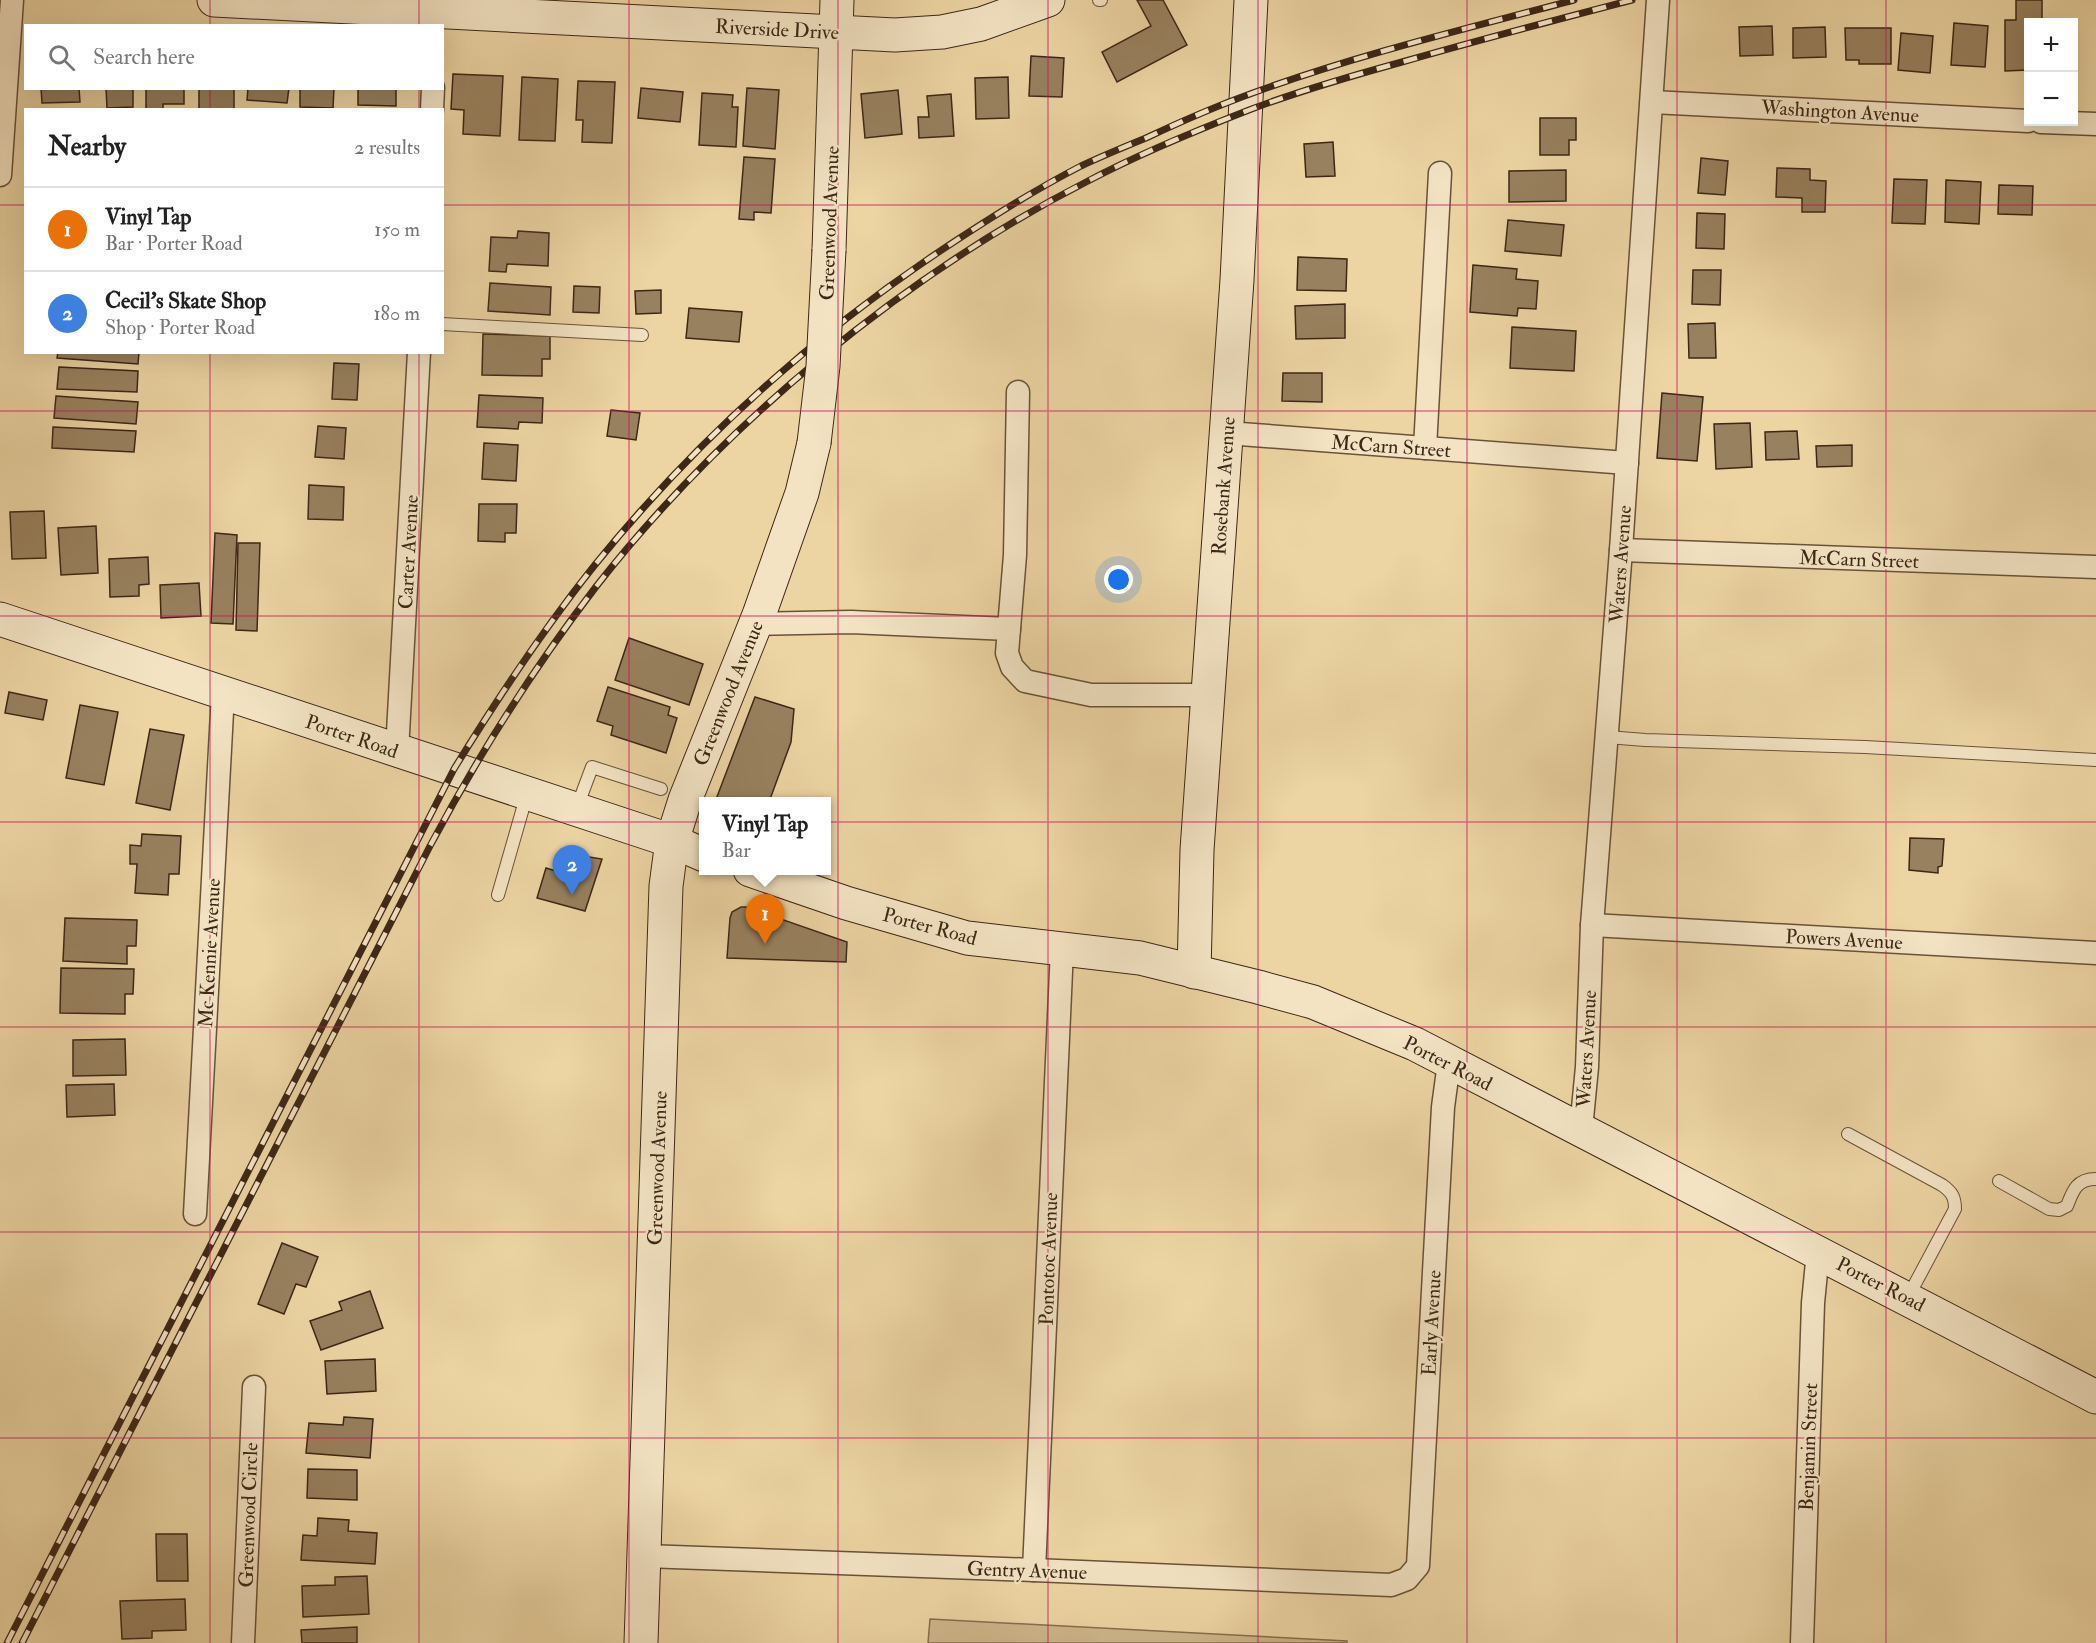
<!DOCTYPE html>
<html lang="en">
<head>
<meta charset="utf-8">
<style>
  :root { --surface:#fff; --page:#f6f6f6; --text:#222; --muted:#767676; --line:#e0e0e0; --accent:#8f2418 }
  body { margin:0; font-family:"IM FELL Double Pica",serif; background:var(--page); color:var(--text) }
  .controls { position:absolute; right:18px; top:18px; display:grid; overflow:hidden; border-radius:0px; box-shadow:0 6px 24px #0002 }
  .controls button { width:54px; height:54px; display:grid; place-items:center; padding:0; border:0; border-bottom:2px solid var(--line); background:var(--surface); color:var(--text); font:30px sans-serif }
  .you { position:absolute; left:1119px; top:580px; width:21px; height:21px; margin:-15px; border:4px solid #fff; border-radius:50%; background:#1a73e8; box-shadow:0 0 0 9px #1a73e833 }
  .badge { display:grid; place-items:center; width:39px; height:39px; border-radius:50%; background:var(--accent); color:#fff; font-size:20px; font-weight:700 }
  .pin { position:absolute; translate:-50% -50px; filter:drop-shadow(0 2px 3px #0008) }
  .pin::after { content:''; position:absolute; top:32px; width:21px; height:18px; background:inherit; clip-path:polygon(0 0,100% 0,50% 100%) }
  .popup { position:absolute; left:699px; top:797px; width:132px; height:78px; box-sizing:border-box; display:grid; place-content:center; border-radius:0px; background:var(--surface); filter:drop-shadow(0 2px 4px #0005); font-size:20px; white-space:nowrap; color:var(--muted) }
  .popup b { font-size:22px; color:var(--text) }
  .popup::after { content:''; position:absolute; left:50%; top:100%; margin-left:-12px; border:12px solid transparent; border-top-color:var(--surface) }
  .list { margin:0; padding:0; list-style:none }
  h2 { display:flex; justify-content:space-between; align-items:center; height:78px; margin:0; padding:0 24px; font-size:26px }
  h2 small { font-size:20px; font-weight:400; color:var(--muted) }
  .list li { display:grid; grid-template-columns:39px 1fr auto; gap:18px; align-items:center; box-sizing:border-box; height:84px; padding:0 24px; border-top:2px solid var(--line) }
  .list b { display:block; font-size:22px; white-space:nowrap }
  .list p { margin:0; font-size:20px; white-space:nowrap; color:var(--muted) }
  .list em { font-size:20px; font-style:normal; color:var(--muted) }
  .icon { flex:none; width:33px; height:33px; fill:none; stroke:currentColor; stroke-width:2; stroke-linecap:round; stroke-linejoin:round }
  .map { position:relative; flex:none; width:2096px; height:1643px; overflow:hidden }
  .search { position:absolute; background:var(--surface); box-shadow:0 6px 24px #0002; left:24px; top:24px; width:420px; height:66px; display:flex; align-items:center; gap:15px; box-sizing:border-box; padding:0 21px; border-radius:0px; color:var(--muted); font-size:22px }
  .panel { position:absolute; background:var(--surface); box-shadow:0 6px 24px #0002; left:24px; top:108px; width:420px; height:246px; border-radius:0px }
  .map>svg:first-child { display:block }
  .green { fill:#ceb78b; stroke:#866f50; stroke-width:1.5 }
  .building { fill:#98815f; stroke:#3d2716; stroke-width:1.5 }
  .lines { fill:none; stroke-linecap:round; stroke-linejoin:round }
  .lane-casing { stroke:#695239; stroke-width:14 }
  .street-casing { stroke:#695239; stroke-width:25 }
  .secondary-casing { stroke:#3d2716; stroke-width:35 }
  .lane { stroke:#f3e3c3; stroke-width:12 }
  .street { stroke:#f3e3c3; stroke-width:22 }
  .secondary { stroke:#f3e3c3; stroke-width:33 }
  .rail-casing { stroke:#3d2716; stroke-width:7 }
  .rail { stroke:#f3e3c3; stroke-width:4.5; stroke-dasharray:14; stroke-linecap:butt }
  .secondary-bridge-casing { stroke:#3d2716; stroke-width:35; stroke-linecap:butt }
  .secondary-bridge { stroke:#f3e3c3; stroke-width:33 }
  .grid { fill:none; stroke:#c2185b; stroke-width:1.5; stroke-opacity:0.55 }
  .labels { text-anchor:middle; stroke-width:4.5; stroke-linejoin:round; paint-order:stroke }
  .street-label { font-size:20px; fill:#3d2716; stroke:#f3e3c3 }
</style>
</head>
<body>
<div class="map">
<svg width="2096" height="1643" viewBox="0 0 2096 1643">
  <rect width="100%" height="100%" fill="#ecd4a3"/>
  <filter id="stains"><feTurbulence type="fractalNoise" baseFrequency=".00333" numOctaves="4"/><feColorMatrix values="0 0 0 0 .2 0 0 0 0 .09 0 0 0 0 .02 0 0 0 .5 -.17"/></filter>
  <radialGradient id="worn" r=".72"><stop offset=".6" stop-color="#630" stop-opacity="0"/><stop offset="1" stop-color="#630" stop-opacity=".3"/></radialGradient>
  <polygon class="green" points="930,1619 1347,1641 1347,1643 928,1643"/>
  <g class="building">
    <polygon points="1137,0 1163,0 1187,45 1117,82 1102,52 1151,26"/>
    <polygon points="2016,0 2042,0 2042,22 2028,22 2028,70 2005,71 2005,20 2016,20"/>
    <polygon points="1954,23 1988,26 1985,67 1951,65"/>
    <polygon points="1772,26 1773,55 1740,56 1739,27"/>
    <polygon points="1825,27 1826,57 1793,58 1793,28"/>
    <polygon points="1845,28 1891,28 1891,64 1859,64 1859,60 1846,60"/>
    <polygon points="1901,33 1933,36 1930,73 1898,70"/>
    <polygon points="1031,56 1064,58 1062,97 1029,96"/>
    <polygon points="453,74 503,76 500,136 463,134 464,110 451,109"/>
    <polygon points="522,77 558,79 555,141 519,140"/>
    <polygon points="1008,77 1009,118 976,119 975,78"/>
    <polygon points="578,81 615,82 612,143 582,142 583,120 576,120"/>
    <polygon points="41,88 79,88 80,102 42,103"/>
    <polygon points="106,88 133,88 133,107 107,108"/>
    <polygon points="146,88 184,88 184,104 163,104 163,110 146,110"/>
    <rect x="199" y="88" width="35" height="22"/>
    <polygon points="248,88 289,88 287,103 247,100"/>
    <polygon points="300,88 334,88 333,108 300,107"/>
    <polygon points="358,88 396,88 396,106 358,105"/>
    <polygon points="641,88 683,92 680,122 638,118"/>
    <polygon points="747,88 779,90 775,149 743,146"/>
    <polygon points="898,90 902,134 865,138 861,94"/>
    <polygon points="702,93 733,95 732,107 738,107 736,147 699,145"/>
    <polygon points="951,94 954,136 919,138 918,117 929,117 927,96"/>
    <polygon points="1540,118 1576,118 1576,140 1569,140 1569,155 1540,155"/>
    <polygon points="1333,142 1335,176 1306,177 1304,144"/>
    <polygon points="744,157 775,159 771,213 754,212 754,220 739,219"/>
    <polygon points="1701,158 1728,161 1725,195 1698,193"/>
    <polygon points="1777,168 1810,169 1810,180 1826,181 1825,212 1802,212 1802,198 1776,197"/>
    <polygon points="1566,170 1566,201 1509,202 1509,171"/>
    <polygon points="1894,179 1927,180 1925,224 1892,223"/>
    <polygon points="1946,180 1981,182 1979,224 1945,222"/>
    <polygon points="1999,185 2033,186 2032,215 1998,214"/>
    <polygon points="1697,213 1725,214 1724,249 1696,248"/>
    <polygon points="1508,220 1564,225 1561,256 1505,251"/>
    <polygon points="518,231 549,233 548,266 507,264 506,272 489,271 491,237 517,238"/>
    <polygon points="1298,257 1347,259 1346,291 1297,290"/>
    <polygon points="1473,265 1517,269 1516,279 1538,281 1536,309 1518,308 1517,316 1470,312"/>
    <polygon points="1693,270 1721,270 1720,305 1692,304"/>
    <polygon points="490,283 551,287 550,315 488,311"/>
    <polygon points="574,286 600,287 599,313 573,312"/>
    <polygon points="661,290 661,313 636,314 635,291"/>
    <polygon points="1345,304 1345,338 1296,339 1295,306"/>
    <polygon points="689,308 742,312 739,342 686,338"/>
    <polygon points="1715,323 1716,358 1689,358 1688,324"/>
    <polygon points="1512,327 1576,331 1574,371 1510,368"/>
    <polygon points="483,334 550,336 550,359 542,359 542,376 482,375"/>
    <polygon points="58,352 139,352 138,364 57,358"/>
    <polygon points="334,363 359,364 357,400 332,399"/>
    <polygon points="59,367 138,371 137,392 57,389"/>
    <polygon points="1283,373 1322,373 1322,402 1282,401"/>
    <polygon points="1662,393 1703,397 1697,461 1657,458"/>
    <polygon points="479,395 543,398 542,423 519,422 518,429 477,427"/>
    <polygon points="56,396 138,402 136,424 54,418"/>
    <polygon points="611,410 640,413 636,440 607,436"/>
    <polygon points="1750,423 1752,467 1716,469 1714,424"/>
    <polygon points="318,426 346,428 344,459 315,457"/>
    <polygon points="53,427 136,431 134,452 52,448"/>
    <polygon points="1797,431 1799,459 1766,460 1765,432"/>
    <polygon points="484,443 518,445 516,481 482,479"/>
    <polygon points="1852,445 1852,466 1817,467 1816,446"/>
    <polygon points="309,485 344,487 343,520 308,519"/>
    <polygon points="479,504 517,504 516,533 505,533 505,542 478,541"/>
    <polygon points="44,511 46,558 12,559 10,512"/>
    <polygon points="96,526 98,573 61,575 58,528"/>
    <polygon points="215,533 237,535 233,624 211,623"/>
    <polygon points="238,543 260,543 257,631 236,630"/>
    <polygon points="148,557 149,584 139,585 139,596 110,597 109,559"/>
    <polygon points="199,583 201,616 161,618 160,585"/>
    <polygon points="629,638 703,664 689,705 615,680"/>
    <polygon points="608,687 670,707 668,715 677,718 666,753 611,735 613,726 597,721"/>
    <polygon points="9,692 47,700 43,720 5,713"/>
    <polygon points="755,697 794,709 791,742 769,802 715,802"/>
    <polygon points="80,705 118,712 104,785 66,778"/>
    <polygon points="150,729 184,735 170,810 136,803"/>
    <polygon points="142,834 181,836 179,874 169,874 168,895 135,893 137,864 130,864 130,845 141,846"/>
    <polygon points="1910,838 1944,839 1942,866 1938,867 1938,873 1909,870"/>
    <polygon points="583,856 602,859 585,911 537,898 546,868 575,877"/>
    <polygon points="741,907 746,907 847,942 846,962 727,958 730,918 732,912"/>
    <polygon points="65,918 137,920 136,946 127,946 127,964 63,961"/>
    <polygon points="61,968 134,969 133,994 125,994 125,1014 60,1013"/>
    <polygon points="125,1039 126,1075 73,1076 73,1040"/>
    <polygon points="114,1084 115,1115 67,1117 66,1085"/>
    <polygon points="282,1243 318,1257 306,1287 296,1284 284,1314 258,1304"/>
    <polygon points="370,1291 383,1328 321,1350 310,1321 342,1310 339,1302"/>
    <polygon points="375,1359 376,1391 327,1394 325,1361"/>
    <polygon points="344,1417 373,1419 370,1458 306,1453 309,1423 343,1425"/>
    <polygon points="308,1469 357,1470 357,1500 307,1498"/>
    <polygon points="318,1518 349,1520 348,1531 377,1533 375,1564 301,1560 303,1535 317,1536"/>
    <polygon points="156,1534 187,1534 188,1581 157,1581"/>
    <polygon points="367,1576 369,1614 303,1617 302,1586 335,1585 335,1577"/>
    <polygon points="185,1599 186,1630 152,1631 152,1638 122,1639 120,1601"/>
    <polygon points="357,1627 357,1643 302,1643 301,1630"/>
  </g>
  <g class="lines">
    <g class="lane-casing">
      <g id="lane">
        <polyline points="1099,0 1101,0"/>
        <polyline points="442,324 642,335"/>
        <polyline points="1607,737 1645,740 1865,747 2096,760"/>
        <polyline points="577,807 592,767 661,789"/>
        <polyline points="498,895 527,794"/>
        <path d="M1848,1134L1942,1185C1952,1192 1955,1197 1955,1209L1908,1297"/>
        <path d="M1999,1181L2049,1209L2059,1210L2067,1206C2073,1190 2077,1179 2096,1179"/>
      </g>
    </g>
    <g class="street-casing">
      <g id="street">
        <polyline points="1652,102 2028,121"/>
        <polyline points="432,110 433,88"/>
        <polyline points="2041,122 2096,124"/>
        <polyline points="0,175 12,0"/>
        <polyline points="1018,392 1015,555 1007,653 1012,667 1025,681 1091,695 1207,695"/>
        <polyline points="1227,433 1627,463"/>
        <polyline points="1425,448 1440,173"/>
        <polyline points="1621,550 2096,567"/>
        <polyline points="755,624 851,622 1009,629"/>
        <polyline points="397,751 419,352"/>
        <polyline points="1592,925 2096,953"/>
        <polyline points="1581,1129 1587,1067 1592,925 1621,550 1658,0"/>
        <polyline points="195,1214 223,693"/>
        <polyline points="645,1556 1034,1570 1391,1585 1407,1579 1418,1566 1443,1107 1449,1063"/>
        <polyline points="1034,1570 1062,949"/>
        <polyline points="243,1643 254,1387"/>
        <polyline points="1802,1643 1813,1303 1818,1252"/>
      </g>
    </g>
    <g class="secondary-casing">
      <g id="secondary">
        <polyline points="214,0 895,35 942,32 981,24 1048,0"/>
        <polyline points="829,250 837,0"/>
        <polyline points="0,619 672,841 704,855"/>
        <polyline points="750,870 846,903 967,938 1140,958 1258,987 1313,1002 1415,1044 2096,1397"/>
        <polyline points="1194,972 1197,850 1237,280 1251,0"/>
        <polyline points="641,1643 666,886 672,841 685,800 759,615 802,493 814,443"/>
      </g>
    </g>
    <use href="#lane" class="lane"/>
    <use href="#street" class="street"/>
    <use href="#secondary" class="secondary"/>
    <g class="rail-casing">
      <g id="rail">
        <path d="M7,1643L454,769C497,699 543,630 594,566C699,436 826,324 966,234C1003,210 1042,186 1081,166C1102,156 1124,147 1146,138C1180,122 1214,107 1250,94C1356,55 1465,29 1574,0"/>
        <path d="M22,1643L430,846C478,756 533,669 595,588C722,425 904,275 1088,181C1139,154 1195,131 1249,110C1299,91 1351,76 1402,62C1479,40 1555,20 1632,0"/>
      </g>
    </g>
    <use href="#rail" class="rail"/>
    <g class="secondary-bridge-casing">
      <polyline id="secondary-bridge" points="814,443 823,366 829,250"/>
    </g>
    <use href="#secondary-bridge" class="secondary-bridge"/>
  </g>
  <path class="grid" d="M210,0V26M419,0V26M629,0V1643M838,0V1643M1048,0V1643M1258,0V1643M1467,0V1643M1677,0V1643M1886,0V1643M210,88V110M419,88V110M0,205H26M442,205H2096M210,352V1643M419,352V1643M0,411H2096M0,616H2096M0,822H2096M0,1027H2096M0,1232H2096M0,1438H2096"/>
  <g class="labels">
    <g class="street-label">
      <text transform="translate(777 29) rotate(3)" y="7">Riverside Drive</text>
      <text transform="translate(1840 111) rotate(3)" y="7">Washington Avenue</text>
      <text transform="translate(829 223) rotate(-88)" y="7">Greenwood Avenue</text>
      <text transform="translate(1391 446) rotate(4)" y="7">McCarn Street</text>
      <text transform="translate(1223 486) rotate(-86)" y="7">Rosebank Avenue</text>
      <text transform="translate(408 552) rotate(-87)" y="7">Carter Avenue</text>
      <text transform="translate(1859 559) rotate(2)" y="7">McCarn Street</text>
      <text transform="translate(1620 564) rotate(-86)" y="7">Waters Avenue</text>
      <text transform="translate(728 693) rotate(-68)" y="7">Greenwood Avenue</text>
      <text transform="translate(352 736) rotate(19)" y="7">Porter Road</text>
      <text transform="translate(930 926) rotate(15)" y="7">Porter Road</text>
      <text transform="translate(1844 939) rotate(3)" y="7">Powers Avenue</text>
      <text transform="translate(209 953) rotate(-87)" y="7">Mc Kennie Avenue</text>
      <text transform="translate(1586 1049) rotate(-87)" y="7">Waters Avenue</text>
      <text transform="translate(1448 1063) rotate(27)" y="7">Porter Road</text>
      <text transform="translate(657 1168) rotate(-88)" y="7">Greenwood Avenue</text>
      <text transform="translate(1048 1259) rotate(-88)" y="7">Pontotoc Avenue</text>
      <text transform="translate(1881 1284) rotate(27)" y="7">Porter Road</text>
      <text transform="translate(1431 1323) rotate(-87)" y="7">Early Avenue</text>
      <text transform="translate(1808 1447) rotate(-88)" y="7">Benjamin Street</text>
      <text transform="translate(248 1515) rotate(-88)" y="7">Greenwood Circle</text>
      <text transform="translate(1027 1570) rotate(2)" y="7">Gentry Avenue</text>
    </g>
  </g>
  <rect width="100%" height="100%" filter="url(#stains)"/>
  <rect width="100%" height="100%" fill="url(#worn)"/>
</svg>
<div class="controls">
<button>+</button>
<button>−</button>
</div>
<div class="you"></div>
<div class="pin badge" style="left:765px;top:944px;background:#e8710a">1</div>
<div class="popup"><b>Vinyl Tap</b>Bar</div>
<div class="pin badge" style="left:572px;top:895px;background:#3f7fe0">2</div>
<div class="search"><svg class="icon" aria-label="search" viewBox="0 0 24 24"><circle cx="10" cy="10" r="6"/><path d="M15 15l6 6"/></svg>Search here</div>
<section class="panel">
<h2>Nearby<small>2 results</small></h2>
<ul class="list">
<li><span class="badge" style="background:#e8710a">1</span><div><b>Vinyl Tap</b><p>Bar · Porter Road</p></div><em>150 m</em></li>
<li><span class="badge" style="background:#3f7fe0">2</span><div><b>Cecil's Skate Shop</b><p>Shop · Porter Road</p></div><em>180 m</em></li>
</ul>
</section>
</div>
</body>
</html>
